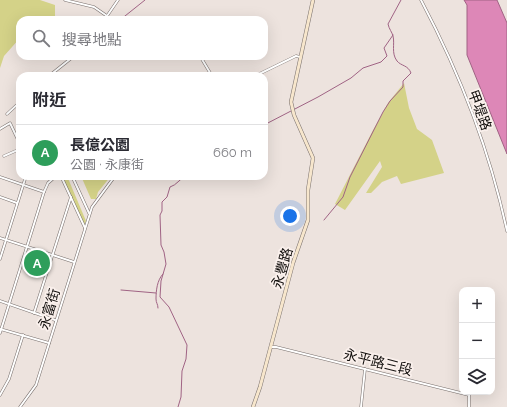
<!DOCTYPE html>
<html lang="zh-TW">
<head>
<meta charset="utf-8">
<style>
  :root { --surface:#fff; --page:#f2f2f3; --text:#2b2b33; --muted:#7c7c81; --line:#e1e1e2; --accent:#266bbc }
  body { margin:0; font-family:Raleway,"Noto Sans TC",sans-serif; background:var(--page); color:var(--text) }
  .controls { position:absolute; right:12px; bottom:12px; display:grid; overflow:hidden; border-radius:8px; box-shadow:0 4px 16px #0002 }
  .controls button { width:36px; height:36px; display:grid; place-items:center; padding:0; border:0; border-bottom:1px solid var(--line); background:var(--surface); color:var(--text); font:20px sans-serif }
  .you { position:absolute; left:290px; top:216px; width:14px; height:14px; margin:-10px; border:3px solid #fff; border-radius:50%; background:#1a73e8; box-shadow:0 0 0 6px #1a73e833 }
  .badge { display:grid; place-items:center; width:26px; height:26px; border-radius:50%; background:var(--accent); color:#fff; font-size:13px; font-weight:700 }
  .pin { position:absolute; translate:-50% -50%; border:2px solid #fff; box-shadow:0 1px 4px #0006 }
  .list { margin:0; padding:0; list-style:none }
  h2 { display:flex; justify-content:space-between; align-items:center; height:52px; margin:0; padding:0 16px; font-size:17px }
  h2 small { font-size:13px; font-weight:400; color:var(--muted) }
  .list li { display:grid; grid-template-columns:26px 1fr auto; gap:12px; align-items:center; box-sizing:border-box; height:56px; padding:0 16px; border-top:1px solid var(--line) }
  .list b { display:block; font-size:15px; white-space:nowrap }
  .list p { margin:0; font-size:13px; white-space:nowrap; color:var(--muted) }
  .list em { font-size:13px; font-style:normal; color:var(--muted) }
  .icon { flex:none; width:22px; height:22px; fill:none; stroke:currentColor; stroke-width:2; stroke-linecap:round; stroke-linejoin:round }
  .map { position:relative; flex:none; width:507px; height:407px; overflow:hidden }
  .search { position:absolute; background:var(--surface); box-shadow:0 4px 16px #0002; left:16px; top:16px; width:252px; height:44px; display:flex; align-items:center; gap:10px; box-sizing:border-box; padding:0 14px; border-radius:12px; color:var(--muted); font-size:15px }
  .panel { position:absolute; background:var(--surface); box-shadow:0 4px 16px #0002; left:16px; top:72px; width:252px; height:108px; border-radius:12px }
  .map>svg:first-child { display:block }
  .green { fill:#d4d288 }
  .water { fill:#dd87b7; stroke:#a06384 }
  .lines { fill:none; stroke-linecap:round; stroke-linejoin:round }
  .stream { stroke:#a06384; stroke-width:1 }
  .street-casing { stroke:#79706d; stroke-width:3 }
  .secondary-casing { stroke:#79706d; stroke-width:4 }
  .street { stroke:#fff; stroke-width:2 }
  .secondary { stroke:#f7e6cc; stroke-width:3 }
  .labels { text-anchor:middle; stroke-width:3.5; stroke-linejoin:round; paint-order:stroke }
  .street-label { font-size:14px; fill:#110e0c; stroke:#faf0ec }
</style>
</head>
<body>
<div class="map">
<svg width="507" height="407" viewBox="0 0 507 407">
  <rect width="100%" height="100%" fill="#ede3de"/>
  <g class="green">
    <polygon points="0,0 40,0 55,5 55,20 20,20 20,38 4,56 0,68"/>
    <polygon points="404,83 409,108 417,129 432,140 444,173 401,184 397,176 382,182 371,193 366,193 382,167 380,161 345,210 335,204 373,130 388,103"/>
    <polygon points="62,176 67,176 86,221 84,225"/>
    <polygon points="81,176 111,176 98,192 96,199 91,199"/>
    <polygon points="29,250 51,256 45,275 24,271"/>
  </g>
  <polygon class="water" points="464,0 497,0 507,23 507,154 467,55 467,5"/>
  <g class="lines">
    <g class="stream">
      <polyline points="120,20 145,0"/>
      <polyline points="264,125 318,97 351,78 363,68 381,62 387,56 384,48 393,35"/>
      <path d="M324,220L343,197L350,177L383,112L390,101L403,87V81L411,73C408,65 401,66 397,61C391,53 395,44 393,36C392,32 389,29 388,24L401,0"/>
      <polyline points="121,290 156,293"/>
      <path d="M158,308C158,304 156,303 156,299C156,291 157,280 163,274"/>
      <path d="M178,407L181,397L182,371L186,359L187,345L169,307L160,297L161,281L166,264L164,252L161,245L160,215L162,211V202L167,197L170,187C177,185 179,179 186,176"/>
    </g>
    <g class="street-casing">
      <g id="street">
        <polyline points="65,0 94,7 107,16"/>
        <path d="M421,0C459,72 490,151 507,231"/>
        <polyline points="108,20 107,16 118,0"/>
        <polyline points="200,56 212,76"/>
        <polyline points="49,76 74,56"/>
        <polyline points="255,76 296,56 300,57"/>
        <polyline points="7,114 20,102"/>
        <polyline points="0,129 10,123 20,144"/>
        <polyline points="4,156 20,149"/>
        <polyline points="61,176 85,228"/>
        <polyline points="72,176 89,213"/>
        <polyline points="0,177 44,192"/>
        <polyline points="0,197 17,203"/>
        <polyline points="0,238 74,262"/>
        <polyline points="0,259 26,176"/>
        <polyline points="0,301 55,320"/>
        <polyline points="34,313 71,197"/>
        <polyline points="0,329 49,343"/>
        <polyline points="0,333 44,192 48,183 56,176"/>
        <polyline points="271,347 276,347 469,395 469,407"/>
        <polyline points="0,395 9,379 23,335"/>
        <polyline points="20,407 36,385 92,207 115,176"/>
        <polyline points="361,407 365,369"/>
      </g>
    </g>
    <g class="secondary-casing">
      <polyline id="secondary" points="253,407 260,387 293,263 308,220 308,190 313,158 294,115 291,102 313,0"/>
    </g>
    <use href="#street" class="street"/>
    <use href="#secondary" class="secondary"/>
  </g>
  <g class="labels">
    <g class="street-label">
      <text transform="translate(480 110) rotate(70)" y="5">甲堤路</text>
      <text transform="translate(282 268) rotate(-74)" y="5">永豐路</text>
      <text transform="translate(49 309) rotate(-73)" y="5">永富街</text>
      <text transform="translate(378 362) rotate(14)" y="5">永平路三段</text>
    </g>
  </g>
</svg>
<div class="controls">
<button>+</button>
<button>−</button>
<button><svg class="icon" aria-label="layers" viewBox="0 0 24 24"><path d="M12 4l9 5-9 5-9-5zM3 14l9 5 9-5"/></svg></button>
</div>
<div class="you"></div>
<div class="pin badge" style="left:37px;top:263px;background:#2e9e5b">A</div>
<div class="search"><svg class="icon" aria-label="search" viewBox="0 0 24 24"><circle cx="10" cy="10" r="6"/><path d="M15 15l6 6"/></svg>搜尋地點</div>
<section class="panel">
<h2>附近<small></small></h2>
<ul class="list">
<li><span class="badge" style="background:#2e9e5b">A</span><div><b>長億公園</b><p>公園 · 永康街</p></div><em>660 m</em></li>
</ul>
</section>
</div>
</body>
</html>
